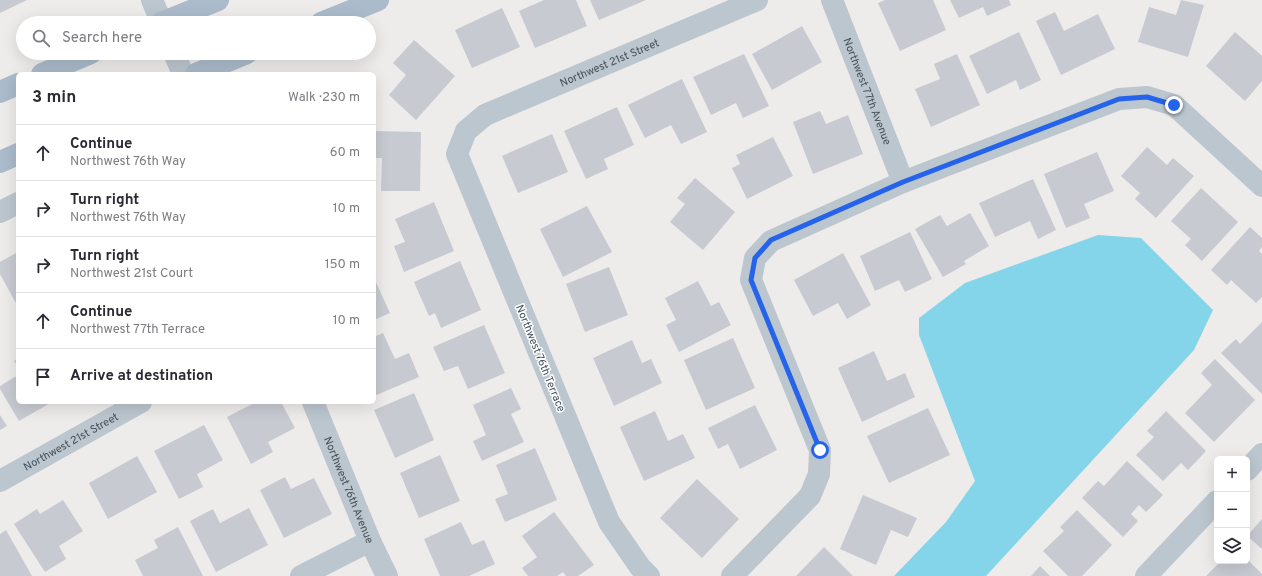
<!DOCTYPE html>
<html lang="en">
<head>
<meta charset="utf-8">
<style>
  :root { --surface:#fff; --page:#f2f2f3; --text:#2b2b33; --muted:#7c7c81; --line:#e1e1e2 }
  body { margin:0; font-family:Overpass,sans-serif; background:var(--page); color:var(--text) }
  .controls { position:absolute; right:12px; bottom:12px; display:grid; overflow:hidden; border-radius:6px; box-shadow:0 4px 16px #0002 }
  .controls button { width:36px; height:36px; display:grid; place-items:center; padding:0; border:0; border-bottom:1px solid var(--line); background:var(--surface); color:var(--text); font:20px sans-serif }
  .stop { position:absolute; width:12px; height:12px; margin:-9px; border:3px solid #2563eb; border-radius:50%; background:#fff }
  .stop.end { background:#2563eb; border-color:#fff; box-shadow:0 1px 4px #0008 }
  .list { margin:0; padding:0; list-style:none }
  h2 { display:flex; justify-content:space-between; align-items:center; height:52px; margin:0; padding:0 16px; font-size:17px }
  h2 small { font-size:13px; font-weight:400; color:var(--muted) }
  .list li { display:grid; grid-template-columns:26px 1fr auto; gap:12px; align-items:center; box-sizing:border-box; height:56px; padding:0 16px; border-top:1px solid var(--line) }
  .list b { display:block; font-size:15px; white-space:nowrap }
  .list p { margin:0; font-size:13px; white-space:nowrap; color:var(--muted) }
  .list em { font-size:13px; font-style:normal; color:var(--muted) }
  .icon { flex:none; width:22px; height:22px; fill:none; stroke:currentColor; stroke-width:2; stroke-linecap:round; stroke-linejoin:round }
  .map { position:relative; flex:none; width:1262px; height:576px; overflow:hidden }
  .search { position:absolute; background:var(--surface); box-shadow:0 4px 16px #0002; left:16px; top:16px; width:360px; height:44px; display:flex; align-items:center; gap:10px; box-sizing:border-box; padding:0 14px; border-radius:22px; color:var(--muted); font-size:15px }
  .panel { position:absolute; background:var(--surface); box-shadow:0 4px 16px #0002; left:16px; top:72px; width:360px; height:332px; border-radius:6px }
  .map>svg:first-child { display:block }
  .water { fill:#85d5ea }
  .building { fill:#c8cad1 }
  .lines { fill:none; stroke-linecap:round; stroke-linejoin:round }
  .minor { stroke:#bcc6ce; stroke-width:22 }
  .major { stroke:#abbbcb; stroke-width:22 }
  .route { stroke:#2563eb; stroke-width:5 }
  .labels { text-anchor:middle; stroke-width:3; stroke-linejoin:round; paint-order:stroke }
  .street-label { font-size:11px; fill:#444f59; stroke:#fff }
</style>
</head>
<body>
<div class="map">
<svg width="1262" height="576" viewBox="0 0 1262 576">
  <rect width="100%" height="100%" fill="#eeebeb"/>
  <polygon class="water" points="1098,235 1141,238 1213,310 1194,350 986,576 894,576 946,522 975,481 919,335 919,318 965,283"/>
  <g class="building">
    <polygon points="0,0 27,0 0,13"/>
    <polygon points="544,0 576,0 587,26 535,48 519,11"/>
    <polygon points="590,0 646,0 599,20"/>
    <polygon points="885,0 933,0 946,30 900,51 878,3"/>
    <polygon points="950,0 1009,0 1011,5 987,16 983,7 959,18"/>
    <polygon points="1181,0 1204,5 1188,57 1138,42 1149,7 1176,15"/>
    <polygon points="502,8 520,47 472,68 455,30"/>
    <polygon points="1055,12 1064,31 1098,14 1115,49 1061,75 1036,21"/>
    <polygon points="802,26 822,62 772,90 752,54"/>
    <polygon points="1019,32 1041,80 1020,90 1016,80 987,94 969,56"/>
    <polygon points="1235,32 1262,56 1262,81 1245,101 1206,66"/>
    <polygon points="414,40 455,76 416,120 389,95 406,75 393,63"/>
    <polygon points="744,54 769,106 743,118 736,103 711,115 693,77"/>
    <polygon points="957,54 980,105 931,127 915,89 940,79 934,64"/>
    <polygon points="682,79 707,132 681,144 671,125 645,138 628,105"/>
    <polygon points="617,107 634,145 604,159 608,169 586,179 564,131"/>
    <polygon points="820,111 826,124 848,115 863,154 813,174 793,122"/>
    <polygon points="374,131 421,132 420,191 381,191 382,158 374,158"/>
    <polygon points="552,134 568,172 518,193 502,156"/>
    <polygon points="773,137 793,176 747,199 732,168 740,164 736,155"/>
    <polygon points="1147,147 1167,165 1173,158 1194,176 1156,218 1135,199 1140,193 1121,176"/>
    <polygon points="1097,152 1114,191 1084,204 1090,218 1066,228 1044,174"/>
    <polygon points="695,178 735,212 703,250 670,222 685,204 677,198"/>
    <polygon points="1033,179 1056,230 1038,239 1030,221 995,237 979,203"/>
    <polygon points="1201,188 1238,222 1202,261 1185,245 1191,239 1171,221"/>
    <polygon points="434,202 454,251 404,272 394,246 405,242 395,219"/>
    <polygon points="587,206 612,252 563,277 540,229"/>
    <polygon points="970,213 989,246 964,261 966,264 943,277 915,229 940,215 947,226"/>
    <polygon points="1250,227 1262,238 1262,247 1259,251 1262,254 1262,297 1256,303 1231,280 1227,285 1211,270"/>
    <polygon points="910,232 932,279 905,292 899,280 875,291 860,256"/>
    <polygon points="18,252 18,307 0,274 0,262"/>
    <polygon points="843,253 871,305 847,319 838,303 813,316 794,280"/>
    <polygon points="460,261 481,310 441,328 435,313 429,316 414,282"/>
    <polygon points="609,267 628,315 585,332 566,284"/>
    <polygon points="374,278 390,313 374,320"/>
    <polygon points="698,281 711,306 719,302 731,325 679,352 666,325 676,320 665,298"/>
    <polygon points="1262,322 1262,394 1221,353 1236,339 1240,344"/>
    <polygon points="484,325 505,373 468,389 458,366 444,371 433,347"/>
    <polygon points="383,333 395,359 409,353 419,377 374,396 374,337"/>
    <polygon points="733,338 755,388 706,410 684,360"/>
    <polygon points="632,340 642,363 651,359 662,383 614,406 593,358"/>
    <polygon points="874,351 887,381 905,373 915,397 862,422 838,368"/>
    <polygon points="18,358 18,367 14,361"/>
    <polygon points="1215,359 1255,400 1214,442 1185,413 1212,385 1201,373"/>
    <polygon points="18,375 18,402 52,402 19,421 0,389 0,386"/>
    <polygon points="511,388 521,409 511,414 524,442 482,461 473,441 486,435 473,405"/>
    <polygon points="414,393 434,440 395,458 374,410"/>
    <polygon points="256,402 281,402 295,428 268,442 273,452 251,464 227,417"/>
    <polygon points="755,405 777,450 740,469 728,444 718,449 708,428"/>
    <polygon points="928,408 950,455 889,483 867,436"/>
    <polygon points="655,411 668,441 683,434 695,458 644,481 620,427"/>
    <polygon points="1166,411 1206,451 1188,470 1181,463 1163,481 1136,455 1154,437 1147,431"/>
    <polygon points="0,415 7,426 0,430"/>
    <polygon points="204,425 223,460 197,474 203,487 179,499 154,451"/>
    <polygon points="535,448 557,500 505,522 495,499 508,494 496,465"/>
    <polygon points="440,455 460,501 419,518 400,473"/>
    <polygon points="137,456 157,492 108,519 89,483"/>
    <polygon points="1127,461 1163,495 1146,512 1139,505 1131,514 1138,521 1123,537 1082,498 1098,481 1104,486"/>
    <polygon points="285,477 291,489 314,478 332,514 284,538 260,490"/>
    <polygon points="697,479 739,519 702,558 660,518"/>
    <polygon points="863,495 917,518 908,537 891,530 876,565 840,549"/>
    <polygon points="63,500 83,531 59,546 66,559 45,572 14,524 37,509 40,514"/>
    <polygon points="249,508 268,545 216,572 190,521 213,509 220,523"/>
    <polygon points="1077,510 1112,545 1082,576 1068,576 1043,551 1064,531 1060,527"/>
    <polygon points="554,512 594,565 578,576 566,576 563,572 557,576 528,576 522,568 537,557 522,536"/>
    <polygon points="1262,519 1262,549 1247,536"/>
    <polygon points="461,522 472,545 484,540 495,564 469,576 440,576 424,539"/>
    <polygon points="178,527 203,576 143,576 135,560 158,548 154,540"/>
    <polygon points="6,530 32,576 0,576 0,534"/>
    <polygon points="824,547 853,576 796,576"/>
    <polygon points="1247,559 1262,574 1262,576 1206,576 1221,561 1247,561"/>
    <polygon points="1040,566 1050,576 1031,576"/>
  </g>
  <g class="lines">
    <g class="minor">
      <polyline points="152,0 162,23"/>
      <path id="s1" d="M832,0L903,182"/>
      <polyline points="174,53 183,74"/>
      <polyline points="0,212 18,203"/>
      <path id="s2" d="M313,402L370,541L387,576"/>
      <polyline points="1247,470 1262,454"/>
      <path id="s3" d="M0,481L141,402"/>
      <polyline points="301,576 370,541"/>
      <path id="s4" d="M649,576L640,567L609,522L457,154L466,131L485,115L757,0"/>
      <polyline points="732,576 810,496 819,474 820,450 751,280 755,258 771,241 903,182 1119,99 1147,97 1174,105 1262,186"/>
      <polyline points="1146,576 1217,501"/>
    </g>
    <g class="major">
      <polyline points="161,23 218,0"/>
      <polyline points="321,23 378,0"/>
      <polyline points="42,74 91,53"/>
      <polyline points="196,74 247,53"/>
      <polyline points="0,92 18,84"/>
      <polyline points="0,162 18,154"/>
    </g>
  </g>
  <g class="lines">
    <polyline class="route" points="820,450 751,280 755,258 771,240 903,182 1119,99 1147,97 1174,105"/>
  </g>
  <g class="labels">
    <g class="street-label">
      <text dy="4" stroke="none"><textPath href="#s4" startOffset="650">Northwest 21st Street</textPath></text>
      <text dy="4" stroke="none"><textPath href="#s1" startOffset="98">Northwest 77th Avenue</textPath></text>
      <text transform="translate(541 358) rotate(68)" y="4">Northwest 76th Terrace</text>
      <text dy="4" stroke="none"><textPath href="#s3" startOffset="81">Northwest 21st Street</textPath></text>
      <text dy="4" stroke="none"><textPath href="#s2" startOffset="95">Northwest 76th Avenue</textPath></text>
    </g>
  </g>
</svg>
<div class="controls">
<button>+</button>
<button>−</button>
<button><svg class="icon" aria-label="layers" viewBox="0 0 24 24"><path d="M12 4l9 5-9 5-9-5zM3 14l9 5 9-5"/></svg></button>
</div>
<div class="stop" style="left:820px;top:450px"></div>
<div class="stop end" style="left:1174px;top:105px"></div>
<div class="search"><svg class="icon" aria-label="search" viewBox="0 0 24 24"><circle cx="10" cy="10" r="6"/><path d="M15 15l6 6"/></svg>Search here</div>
<section class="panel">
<h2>3 min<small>Walk · 230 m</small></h2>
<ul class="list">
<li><svg class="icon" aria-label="ahead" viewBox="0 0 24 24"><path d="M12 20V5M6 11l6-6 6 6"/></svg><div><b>Continue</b><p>Northwest 76th Way</p></div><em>60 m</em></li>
<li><svg class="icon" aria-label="right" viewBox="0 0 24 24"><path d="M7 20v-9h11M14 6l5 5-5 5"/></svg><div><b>Turn right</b><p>Northwest 76th Way</p></div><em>10 m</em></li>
<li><svg class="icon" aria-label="right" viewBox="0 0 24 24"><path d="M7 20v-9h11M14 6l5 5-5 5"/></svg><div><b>Turn right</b><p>Northwest 21st Court</p></div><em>150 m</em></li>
<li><svg class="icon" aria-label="ahead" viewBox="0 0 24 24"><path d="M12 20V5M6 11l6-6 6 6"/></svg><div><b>Continue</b><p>Northwest 77th Terrace</p></div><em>10 m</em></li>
<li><svg class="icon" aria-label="arrive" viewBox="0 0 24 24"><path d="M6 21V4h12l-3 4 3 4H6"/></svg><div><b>Arrive at destination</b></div></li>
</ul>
</section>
</div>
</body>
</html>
